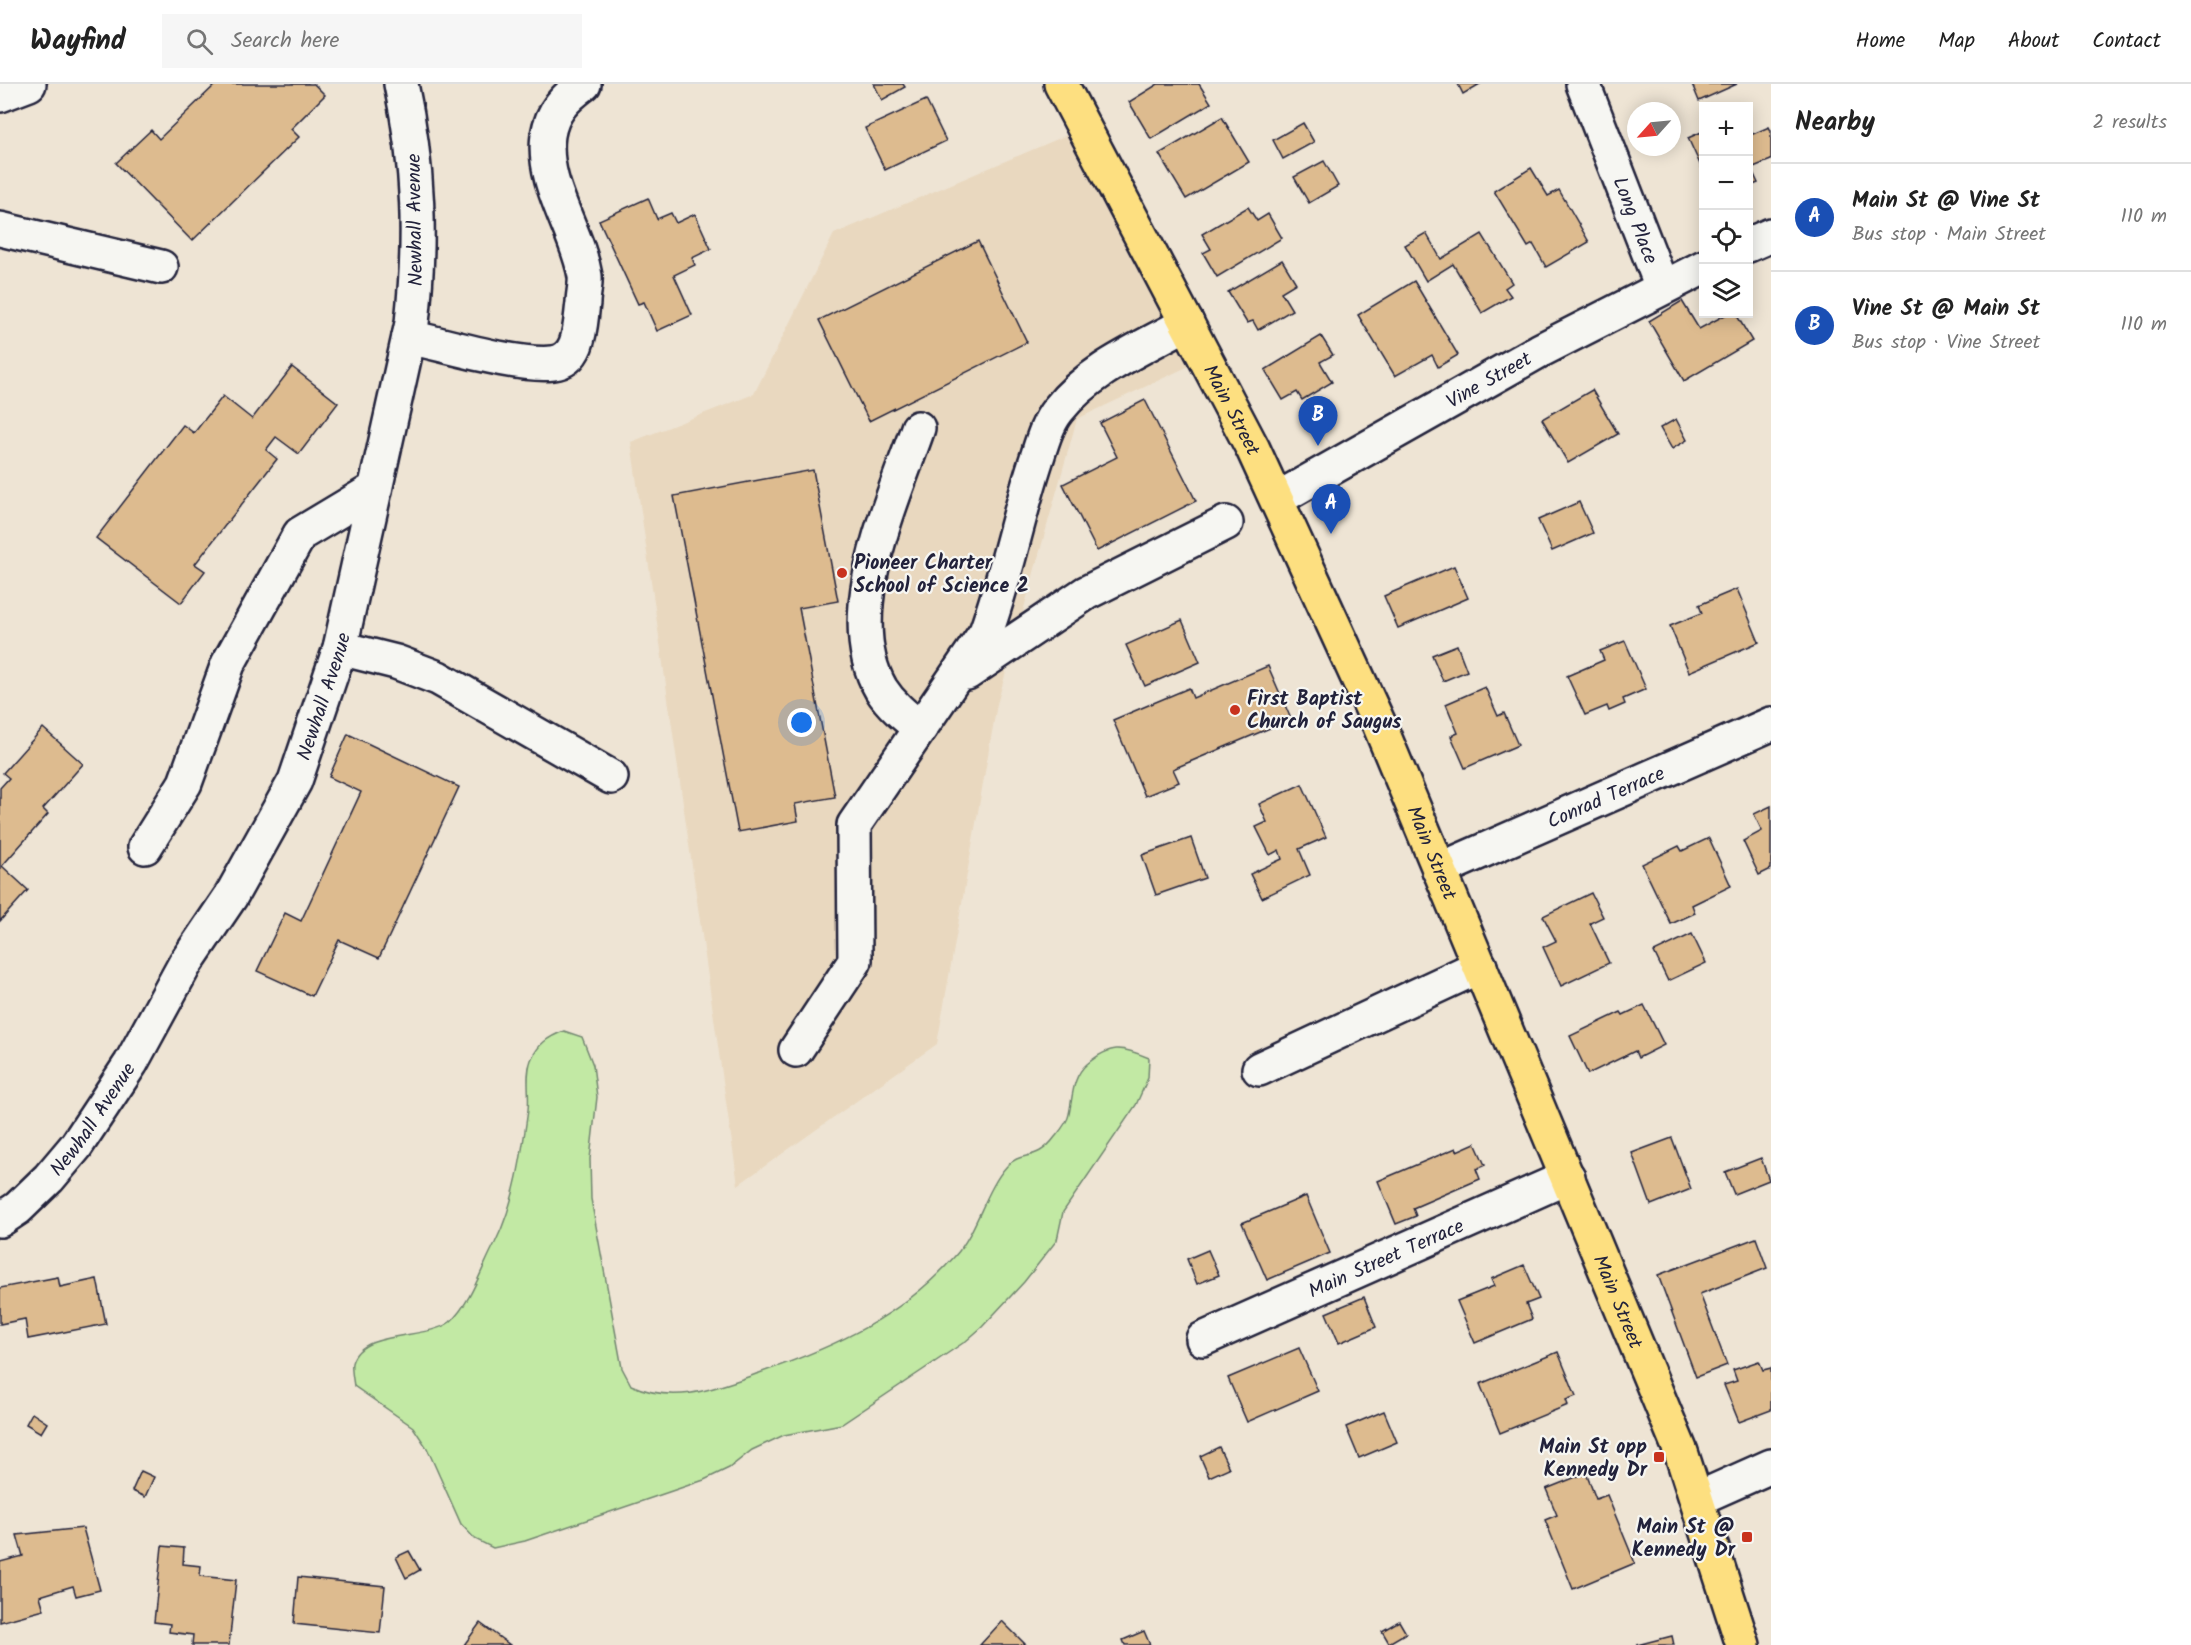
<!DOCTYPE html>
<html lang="en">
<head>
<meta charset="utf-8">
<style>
  :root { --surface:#fff; --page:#f6f6f6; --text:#222; --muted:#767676; --line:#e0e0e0; --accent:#0f766e }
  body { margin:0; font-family:Kalam,sans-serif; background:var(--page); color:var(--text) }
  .controls { position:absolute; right:18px; top:18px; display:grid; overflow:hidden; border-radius:0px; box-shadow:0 3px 15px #0003 }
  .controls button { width:54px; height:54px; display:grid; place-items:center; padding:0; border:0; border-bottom:2px solid var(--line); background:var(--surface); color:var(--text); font:30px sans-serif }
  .compass { position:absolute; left:1627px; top:18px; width:54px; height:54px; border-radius:50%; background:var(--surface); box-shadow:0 3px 15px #0003; rotate:243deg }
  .you { position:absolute; left:802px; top:639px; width:21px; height:21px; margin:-15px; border:4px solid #fff; border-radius:50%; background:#1a73e8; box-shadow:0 0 0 9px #1a73e833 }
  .badge { display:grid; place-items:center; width:39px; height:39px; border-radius:50%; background:var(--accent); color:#fff; font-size:20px; font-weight:700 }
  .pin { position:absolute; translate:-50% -50px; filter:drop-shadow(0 2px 3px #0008) }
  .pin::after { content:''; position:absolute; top:32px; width:21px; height:18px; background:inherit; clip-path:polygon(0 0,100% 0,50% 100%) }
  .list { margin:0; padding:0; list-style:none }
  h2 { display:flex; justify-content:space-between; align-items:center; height:78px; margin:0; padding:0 24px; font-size:26px }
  h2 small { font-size:20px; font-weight:400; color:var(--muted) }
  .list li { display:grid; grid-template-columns:39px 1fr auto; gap:18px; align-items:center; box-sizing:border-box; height:108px; padding:0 24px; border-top:2px solid var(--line) }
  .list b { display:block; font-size:22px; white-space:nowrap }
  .list p { margin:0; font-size:20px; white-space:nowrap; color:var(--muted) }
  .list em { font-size:20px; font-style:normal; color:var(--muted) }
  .icon { flex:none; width:33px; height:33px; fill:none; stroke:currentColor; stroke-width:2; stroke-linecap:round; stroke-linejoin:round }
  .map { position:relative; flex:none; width:1771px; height:1561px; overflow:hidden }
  header { display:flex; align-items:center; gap:36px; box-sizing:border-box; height:84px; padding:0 30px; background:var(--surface); border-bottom:2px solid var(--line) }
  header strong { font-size:28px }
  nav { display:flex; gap:33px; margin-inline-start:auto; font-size:21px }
  .search { width:420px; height:54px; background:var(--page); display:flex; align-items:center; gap:15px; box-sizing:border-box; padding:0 21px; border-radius:0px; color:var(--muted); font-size:22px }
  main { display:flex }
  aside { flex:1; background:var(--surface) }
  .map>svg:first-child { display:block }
  .built { fill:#e9d8bf }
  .green { fill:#c2e9a4; stroke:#728670; stroke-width:1.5 }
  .building { fill:#ddbb8f; stroke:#22223b; stroke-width:1.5 }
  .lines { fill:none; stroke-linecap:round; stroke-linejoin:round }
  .minor-casing { stroke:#22223b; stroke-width:38 }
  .major-casing { stroke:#22223b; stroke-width:38 }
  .minor { stroke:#f6f6f2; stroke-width:33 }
  .major { stroke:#fddf80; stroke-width:33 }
  .poi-dot { fill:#c8321e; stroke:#f6f6f2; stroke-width:2 }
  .labels { text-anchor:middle; stroke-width:4.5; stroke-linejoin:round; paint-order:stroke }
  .street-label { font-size:20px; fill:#22223b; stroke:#f6f6f2 }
  .poi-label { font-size:20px; font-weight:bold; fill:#22223b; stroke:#f6f6f2; text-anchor:start }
</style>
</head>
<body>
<header>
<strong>Wayfind</strong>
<div class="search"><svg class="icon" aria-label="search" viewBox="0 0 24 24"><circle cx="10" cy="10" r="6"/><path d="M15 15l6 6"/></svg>Search here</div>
<nav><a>Home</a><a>Map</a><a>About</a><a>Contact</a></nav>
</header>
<main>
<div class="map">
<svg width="1771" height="1561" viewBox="0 0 1771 1561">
  <rect width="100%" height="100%" fill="#eee4d4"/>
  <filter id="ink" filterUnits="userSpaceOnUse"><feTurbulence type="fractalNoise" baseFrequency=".0167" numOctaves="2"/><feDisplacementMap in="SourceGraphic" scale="12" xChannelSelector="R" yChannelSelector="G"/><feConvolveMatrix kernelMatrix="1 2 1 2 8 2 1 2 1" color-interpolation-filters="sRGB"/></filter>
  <g filter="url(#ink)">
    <polygon class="built" points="1074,48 1189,282 1077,335 997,620 937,960 738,1101 631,358 754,310 834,150"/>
    <path class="green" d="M564,947L582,953L593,981L597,1013L590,1075L591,1115L622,1284L631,1301C677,1322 718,1303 762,1288C834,1263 903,1232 955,1172C978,1146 985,1106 1007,1082C1022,1066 1036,1079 1055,1053C1060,1047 1068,1038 1069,1030C1073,1012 1072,993 1087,980C1111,960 1121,962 1149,974L1148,994L1136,1021L1063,1128L1057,1156L1024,1198L982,1243L966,1257L842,1340L784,1351L752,1366L729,1384L704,1396L525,1457L493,1464L475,1455L461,1440L427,1364L413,1343L354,1302C353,1295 351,1285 352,1279C361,1245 427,1256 450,1238C471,1219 482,1183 495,1159C515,1119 522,1069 528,1026C530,1010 525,991 531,976C538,960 548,953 564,947Z"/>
    <g class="building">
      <polygon points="216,0 314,0 325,11 291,45 299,53 192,157 116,79 151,46 159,55"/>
      <polygon points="874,0 903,0 905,3 882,16"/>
      <polygon points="1158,0 1199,0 1211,19 1151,55 1129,18"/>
      <polygon points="1458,0 1480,0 1463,10"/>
      <polygon points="1692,0 1737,0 1699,17"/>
      <polygon points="926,16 946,57 885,86 865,44"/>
      <polygon points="1222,33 1249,78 1186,115 1159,70"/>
      <polygon points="1303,39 1314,58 1283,75 1273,56"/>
      <polygon points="1748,39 1753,50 1769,43 1771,47 1771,76 1751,84 1758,99 1748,103"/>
      <polygon points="1704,47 1704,89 1688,54"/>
      <polygon points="1324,77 1338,102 1309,119 1294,93"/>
      <polygon points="1531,84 1548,112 1559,106 1589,158 1546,183 1533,160 1528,163 1494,107"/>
      <polygon points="648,114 657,135 671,129 676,139 695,130 711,165 692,174 695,181 674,191 692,231 657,247 644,218 638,220 599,136"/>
      <polygon points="1248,123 1257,137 1268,130 1282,154 1217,193 1203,169 1211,165 1202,150"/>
      <polygon points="1426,149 1441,175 1482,150 1512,199 1505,204 1511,212 1482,229 1453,180 1426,197 1405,161"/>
      <polygon points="978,157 1027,258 869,337 819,236"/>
      <polygon points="1282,176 1296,199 1281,208 1292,226 1258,246 1253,237 1247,239 1228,208"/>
      <polygon points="1414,197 1458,271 1438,283 1432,271 1395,292 1358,231"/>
      <polygon points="1682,217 1699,245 1727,230 1736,230 1752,257 1684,297 1649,237"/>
      <polygon points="1321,252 1333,271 1320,278 1332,298 1302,316 1297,308 1283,316 1265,286"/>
      <polygon points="292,283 338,319 299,370 276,353 266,366 277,375 195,480 205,487 181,519 96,454 183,341 194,349 223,312 252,335"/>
      <polygon points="1592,306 1618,350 1568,379 1542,335"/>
      <polygon points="1145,316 1196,417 1097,467 1063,400 1117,373 1100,339"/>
      <polygon points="1676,335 1687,356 1672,365 1660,344"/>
      <polygon points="813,386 838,517 799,524 835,713 795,720 798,737 738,748 674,412"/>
      <polygon points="1579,418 1593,449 1552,467 1538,436"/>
      <polygon points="1454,482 1468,514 1398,544 1384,512"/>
      <polygon points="1737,505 1759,558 1689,588 1670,542 1702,529 1699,521"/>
      <polygon points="1182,536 1200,578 1145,602 1126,561"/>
      <polygon points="1625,557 1646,605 1623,615 1625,620 1609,627 1607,622 1585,631 1567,592 1604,576 1600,567"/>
      <polygon points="1457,561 1467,587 1443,597 1432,571"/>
      <polygon points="1268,582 1291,635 1173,685 1179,698 1145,712 1113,636 1189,604 1193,614"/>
      <polygon points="1485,603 1498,632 1504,629 1518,661 1465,684 1451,652 1458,649 1446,620"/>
      <polygon points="43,644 83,680 43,725 48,730 2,782 28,806 0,837 0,704 9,694 3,689"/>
      <polygon points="348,650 459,703 379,874 339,856 312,912 257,887 285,829 301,837 361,708 329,693"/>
      <polygon points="1302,700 1326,753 1299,765 1310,791 1262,814 1250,790 1282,775 1279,766 1270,771 1256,743 1267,738 1259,720"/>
      <polygon points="1771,722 1771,785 1759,791 1743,757 1762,747 1754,730"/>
      <polygon points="1191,754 1205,794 1156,811 1142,771"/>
      <polygon points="1709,754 1731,802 1692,821 1695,829 1671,840 1642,780 1679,762 1682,767"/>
      <polygon points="1591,809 1603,833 1590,839 1609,879 1561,902 1543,863 1556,857 1543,832"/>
      <polygon points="1692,850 1706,879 1668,897 1654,868"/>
      <polygon points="1644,921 1664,961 1638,974 1635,967 1588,990 1570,952 1621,928 1623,931"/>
      <polygon points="1672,1054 1691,1105 1651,1121 1632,1069"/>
      <polygon points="1475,1059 1485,1081 1476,1085 1480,1095 1413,1124 1416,1132 1396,1140 1378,1097 1456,1064 1457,1067"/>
      <polygon points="1761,1074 1769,1096 1734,1110 1725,1088"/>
      <polygon points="1306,1112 1330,1169 1267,1196 1242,1139"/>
      <polygon points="1756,1154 1767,1184 1700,1210 1727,1281 1696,1293 1658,1191"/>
      <polygon points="1208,1166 1219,1191 1197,1200 1187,1175"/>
      <polygon points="1524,1181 1539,1215 1526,1220 1532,1235 1475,1259 1457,1217 1494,1202 1491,1195"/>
      <polygon points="58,1193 60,1203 97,1195 106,1240 28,1255 25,1235 0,1240 0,1204"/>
      <polygon points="1364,1213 1376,1243 1339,1259 1326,1229"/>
      <polygon points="1299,1264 1318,1307 1247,1338 1228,1294"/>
      <polygon points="1558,1268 1576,1312 1566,1316 1568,1321 1500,1349 1480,1300"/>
      <polygon points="1759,1277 1763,1286 1771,1284 1771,1326 1739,1338 1724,1301 1737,1297 1733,1286"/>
      <polygon points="1384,1327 1397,1358 1359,1374 1346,1343"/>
      <polygon points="32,1329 47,1339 41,1349 26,1340"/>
      <polygon points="1219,1363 1229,1384 1209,1393 1200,1372"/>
      <polygon points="141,1387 154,1393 145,1413 132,1407"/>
      <polygon points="1586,1389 1596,1415 1607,1411 1635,1479 1573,1505 1545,1436 1557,1431 1546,1405"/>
      <polygon points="83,1444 100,1506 76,1512 73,1502 40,1512 44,1526 0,1538 0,1478 23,1472 17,1451"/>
      <polygon points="162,1462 184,1464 183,1480 201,1482 200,1492 236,1496 229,1561 192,1561 193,1551 169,1548 170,1540 154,1538"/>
      <polygon points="409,1467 420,1486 406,1494 396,1473"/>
      <polygon points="298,1493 385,1502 380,1549 294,1540"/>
      <polygon points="1002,1537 1026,1561 980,1561"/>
      <polygon points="1399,1537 1406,1549 1389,1559 1382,1547"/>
      <polygon points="480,1539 510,1561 464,1561"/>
      <polygon points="1144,1547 1150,1561 1125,1561 1123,1556"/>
      <polygon points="1672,1552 1674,1561 1637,1561"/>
    </g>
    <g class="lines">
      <g class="minor-casing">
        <g id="minor">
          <path id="s1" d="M1583,0L1662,203"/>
          <polyline points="0,11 29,0"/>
          <polyline points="0,145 161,183"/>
          <polyline points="1748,161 1771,151"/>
          <path d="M409,253C446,261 518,283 553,279C581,276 580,240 583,219C583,211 586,200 585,192C577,145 541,100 548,51C552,27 565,14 584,0"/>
          <path d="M918,344C893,417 838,532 881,605C891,621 905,632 920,644"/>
          <path id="s2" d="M1277,415L1539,267L1704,183"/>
          <polyline points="340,564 396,578 438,594 611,693"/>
          <polyline points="967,589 1086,509 1226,439"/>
          <polyline points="145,763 185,699 228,580 300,450 375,405"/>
          <path id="s3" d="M1439,786L1771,640"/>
          <path d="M796,966L855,877L854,741L986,548C1006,493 1017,436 1035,380C1041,362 1046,341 1058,326C1090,285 1143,264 1187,239"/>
          <polyline points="1259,985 1480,882"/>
          <path id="s4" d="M0,1136L18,1124L49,1094L76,1062L131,979L185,880L231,812L295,697L340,564L412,239C421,154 419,84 401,0"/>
          <path id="s5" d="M1203,1255L1568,1093"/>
          <polyline points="1697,1415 1771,1382"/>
        </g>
      </g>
      <g class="major-casing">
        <g id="major">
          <path id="s6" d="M1061,0L1253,365L1379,640L1681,1368L1743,1561"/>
        </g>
      </g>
      <use href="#minor" class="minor"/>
      <use href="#major" class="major"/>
    </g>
  </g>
  <g class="poi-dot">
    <circle cx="842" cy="489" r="6"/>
    <circle cx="1235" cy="626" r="6"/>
    <rect x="1653" y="1367" width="12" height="12" rx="3"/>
    <rect x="1741" y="1447" width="12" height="12" rx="3"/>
  </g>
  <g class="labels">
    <g class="street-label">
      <text dy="7" stroke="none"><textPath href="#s1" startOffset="146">Long Place</textPath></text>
      <text transform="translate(414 136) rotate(-91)" y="7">Newhall Avenue</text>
      <text dy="7" stroke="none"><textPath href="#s2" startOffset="243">Vine Street</textPath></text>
      <text dy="7" stroke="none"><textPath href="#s6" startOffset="368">Main Street</textPath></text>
      <text dy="7" stroke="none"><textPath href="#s4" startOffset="622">Newhall Avenue</textPath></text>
      <text dy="7" stroke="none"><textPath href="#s3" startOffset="182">Conrad Terrace</textPath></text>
      <text dy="7" stroke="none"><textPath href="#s6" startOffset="854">Main Street</textPath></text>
      <text dy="7" stroke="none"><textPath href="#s4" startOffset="138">Newhall Avenue</textPath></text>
      <text dy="7" stroke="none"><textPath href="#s5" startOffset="200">Main Street Terrace</textPath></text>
      <text dy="7" stroke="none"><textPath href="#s6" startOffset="1340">Main Street</textPath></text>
    </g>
    <g class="poi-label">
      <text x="854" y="485">Pioneer Charter<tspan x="854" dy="23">School of Science 2</tspan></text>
      <text x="1247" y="621">First Baptist<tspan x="1247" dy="23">Church of Saugus</tspan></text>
      <text x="1647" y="1369" text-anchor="end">Main St opp<tspan x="1647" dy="23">Kennedy Dr</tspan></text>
      <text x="1735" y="1449" text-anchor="end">Main St @<tspan x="1735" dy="23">Kennedy Dr</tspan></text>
    </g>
  </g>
</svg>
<div class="controls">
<button>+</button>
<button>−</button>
<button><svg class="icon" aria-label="locate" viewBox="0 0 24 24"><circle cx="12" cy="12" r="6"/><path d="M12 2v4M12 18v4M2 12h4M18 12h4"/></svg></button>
<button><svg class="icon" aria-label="layers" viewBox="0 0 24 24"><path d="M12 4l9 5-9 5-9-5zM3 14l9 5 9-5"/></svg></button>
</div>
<svg class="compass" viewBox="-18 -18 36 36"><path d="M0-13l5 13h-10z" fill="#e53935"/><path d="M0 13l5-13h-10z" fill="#767676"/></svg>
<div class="you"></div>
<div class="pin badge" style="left:1331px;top:450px;background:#1a4fb4">A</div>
<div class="pin badge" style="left:1318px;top:362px;background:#1a4fb4">B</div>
</div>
<aside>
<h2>Nearby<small>2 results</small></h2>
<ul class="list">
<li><span class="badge" style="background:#1a4fb4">A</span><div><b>Main St @ Vine St</b><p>Bus stop · Main Street</p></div><em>110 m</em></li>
<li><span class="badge" style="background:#1a4fb4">B</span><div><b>Vine St @ Main St</b><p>Bus stop · Vine Street</p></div><em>110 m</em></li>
</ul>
</aside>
</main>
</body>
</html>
